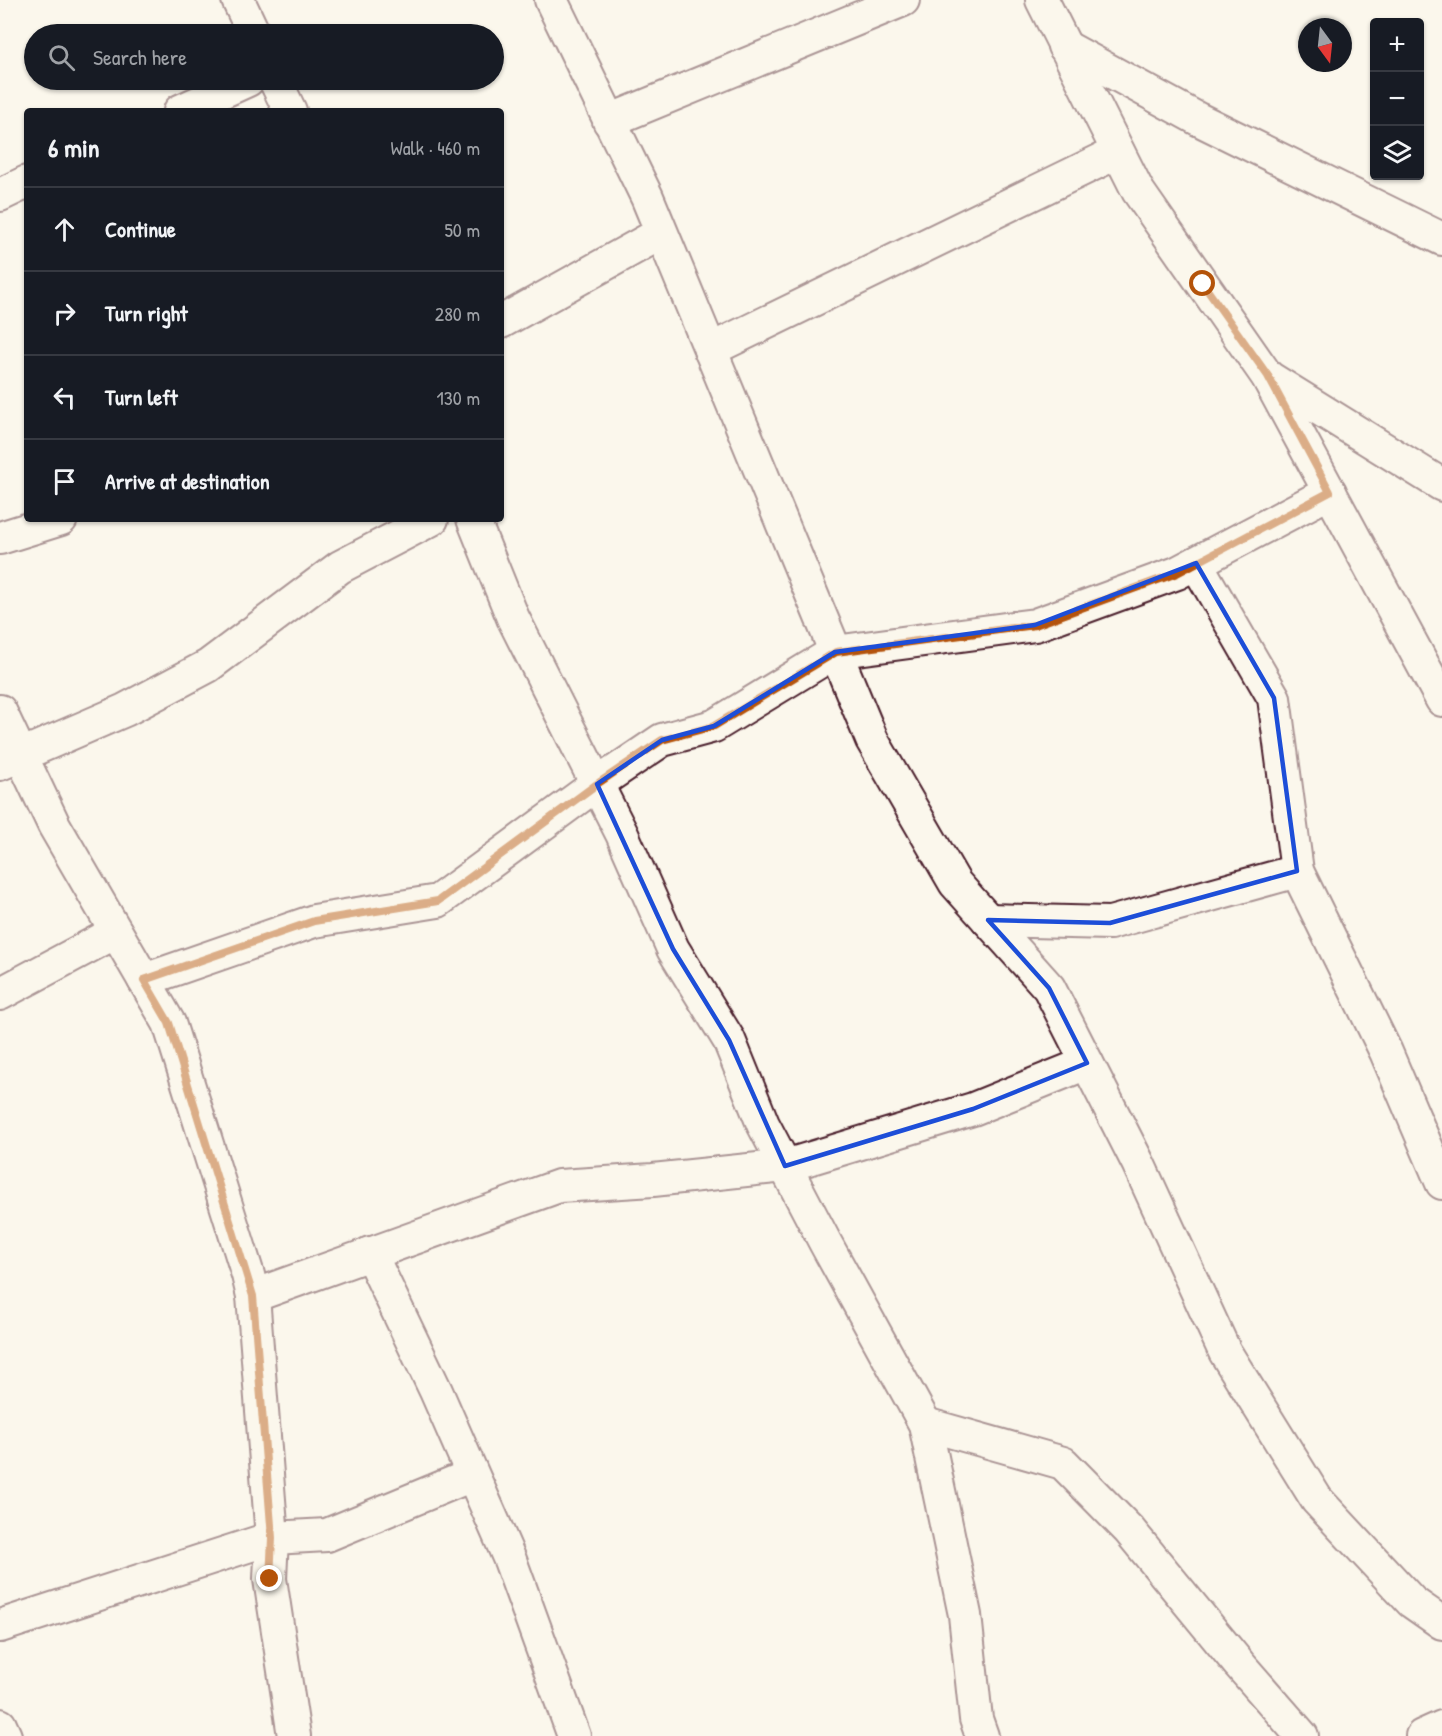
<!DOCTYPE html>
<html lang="en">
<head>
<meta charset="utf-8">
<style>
  :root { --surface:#171b24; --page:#242831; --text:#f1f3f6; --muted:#9ea1a6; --line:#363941 }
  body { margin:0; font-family:"Patrick Hand",sans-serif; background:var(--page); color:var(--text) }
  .controls { position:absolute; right:18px; top:18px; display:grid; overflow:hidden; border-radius:6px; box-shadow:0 2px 4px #0004 }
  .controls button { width:54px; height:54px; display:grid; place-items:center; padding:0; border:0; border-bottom:2px solid var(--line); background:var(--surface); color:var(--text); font:30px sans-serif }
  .compass { position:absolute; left:1298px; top:18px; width:54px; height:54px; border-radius:50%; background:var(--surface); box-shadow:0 2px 4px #0004; rotate:165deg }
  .stop { position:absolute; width:18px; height:18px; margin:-14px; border:4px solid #b45309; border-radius:50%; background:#fff }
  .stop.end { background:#b45309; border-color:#fff; box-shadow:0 2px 6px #0008 }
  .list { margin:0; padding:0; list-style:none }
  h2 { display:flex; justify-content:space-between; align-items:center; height:78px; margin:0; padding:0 24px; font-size:26px }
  h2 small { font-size:20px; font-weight:400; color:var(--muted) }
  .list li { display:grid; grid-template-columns:39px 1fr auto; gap:18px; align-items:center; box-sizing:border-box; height:84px; padding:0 24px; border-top:2px solid var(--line) }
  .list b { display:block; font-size:22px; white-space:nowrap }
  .list em { font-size:20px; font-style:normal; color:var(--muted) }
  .icon { flex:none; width:33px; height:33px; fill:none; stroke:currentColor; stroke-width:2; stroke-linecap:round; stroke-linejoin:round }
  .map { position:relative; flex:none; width:1442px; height:1736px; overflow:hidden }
  .search { position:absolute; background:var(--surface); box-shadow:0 2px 4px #0004; left:24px; top:24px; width:480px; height:66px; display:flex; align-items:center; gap:15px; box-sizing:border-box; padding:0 21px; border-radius:33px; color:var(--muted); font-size:22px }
  .panel { position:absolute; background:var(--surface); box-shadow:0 2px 4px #0004; left:24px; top:108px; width:480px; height:414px; border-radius:6px }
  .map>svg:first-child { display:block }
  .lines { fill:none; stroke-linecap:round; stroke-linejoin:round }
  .street-casing { stroke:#4a1f2b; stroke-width:36 }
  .street { stroke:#fbf7ec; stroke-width:32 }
  .route { stroke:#b45309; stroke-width:8 }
  .marked { fill:none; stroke:#1d4ed8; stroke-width:4.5; stroke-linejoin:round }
</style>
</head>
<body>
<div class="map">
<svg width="1442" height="1736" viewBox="0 0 1442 1736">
  <rect width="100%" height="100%" fill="#fbf7ec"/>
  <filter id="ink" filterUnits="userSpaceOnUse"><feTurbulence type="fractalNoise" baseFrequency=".0167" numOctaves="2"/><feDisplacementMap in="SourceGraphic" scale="12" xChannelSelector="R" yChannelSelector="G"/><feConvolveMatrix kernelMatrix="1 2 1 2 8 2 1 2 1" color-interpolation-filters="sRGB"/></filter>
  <g filter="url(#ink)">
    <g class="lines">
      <g class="street-casing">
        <g id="street">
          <polyline points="238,0 254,34"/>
          <polyline points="551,0 647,197 872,740 955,883 1049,988 1138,1163 1225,1352 1317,1500 1412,1602 1442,1623"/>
          <polyline points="1042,0 1138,191 1267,376 1442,700"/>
          <polyline points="1064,46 1198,119 1442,239"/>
          <polyline points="275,80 290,111"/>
          <polyline points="180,111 248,80"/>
          <polyline points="609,121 903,0"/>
          <polyline points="0,195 27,182"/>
          <polyline points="501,322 661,233"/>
          <polyline points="710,350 1118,152"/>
          <polyline points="1268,377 1442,485"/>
          <polyline points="473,519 513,618 622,834 673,949 729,1040 763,1124 826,1244 925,1424 965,1615 976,1719 982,1736"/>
          <polyline points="0,538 61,519"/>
          <polyline points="1196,563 1274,698 1297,871 1386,1052 1442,1183"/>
          <polyline points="0,711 54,825 169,1023 248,1275 253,1296 272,1538 270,1579 294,1736"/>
          <polyline points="0,764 125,710 208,666 340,567 432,519"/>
          <polyline points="988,920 1110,923 1297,871"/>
          <polyline points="144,980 314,921 438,901 597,784 662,740 714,726 835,652 1035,625 1177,573 1330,492"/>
          <polyline points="0,994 116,932"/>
          <polyline points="370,1253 436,1391 510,1560 574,1736"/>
          <polyline points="253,1296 559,1186 653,1180 785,1166 973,1109 1087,1063"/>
          <polyline points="925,1424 1063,1463 1129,1530 1239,1664 1302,1736"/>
          <polyline points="0,1626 272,1538 327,1535 472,1475"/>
          <polyline points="0,1725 5,1736"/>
          <polyline points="1422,1736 1442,1727"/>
        </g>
      </g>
      <use href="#street" class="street"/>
    </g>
  </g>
  <g class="lines" filter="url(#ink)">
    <polyline class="route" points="270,1579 272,1538 253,1296 169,1023 144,980 314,921 438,901 597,784 662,740 714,726 836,652 1035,625 1177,573 1330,492 1268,376 1203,284"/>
  </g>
  <path d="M0 0H1442V1736H0ZM1196,563L1274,698L1297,871L1110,923L988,920L1049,988L1087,1063L973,1109L785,1166L729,1040L673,949L597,784L662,740L714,726L835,652L1035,625Z" fill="#fbf7ec" fill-opacity=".55" fill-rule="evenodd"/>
  <path class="marked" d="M1196,563L1274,698L1297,871L1110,923L988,920L1049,988L1087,1063L973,1109L785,1166L729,1040L673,949L597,784L662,740L714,726L835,652L1035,625Z"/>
</svg>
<div class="controls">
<button>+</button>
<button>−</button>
<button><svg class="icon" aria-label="layers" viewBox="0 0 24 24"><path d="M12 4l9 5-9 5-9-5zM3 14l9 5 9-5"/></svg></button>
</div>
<svg class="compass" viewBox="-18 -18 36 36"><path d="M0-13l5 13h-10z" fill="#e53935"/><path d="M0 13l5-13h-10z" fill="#9ea1a6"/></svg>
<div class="stop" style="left:1203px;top:284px"></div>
<div class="stop end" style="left:270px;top:1579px"></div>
<div class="search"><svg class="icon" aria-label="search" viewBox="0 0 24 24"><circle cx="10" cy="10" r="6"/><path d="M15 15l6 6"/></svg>Search here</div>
<section class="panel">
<h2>6 min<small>Walk · 460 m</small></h2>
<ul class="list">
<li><svg class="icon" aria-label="ahead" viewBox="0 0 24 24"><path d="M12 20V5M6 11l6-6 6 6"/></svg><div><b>Continue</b></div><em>50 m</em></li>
<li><svg class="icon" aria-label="right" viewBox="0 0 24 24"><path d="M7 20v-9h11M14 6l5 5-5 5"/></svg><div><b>Turn right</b></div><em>280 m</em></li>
<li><svg class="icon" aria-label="left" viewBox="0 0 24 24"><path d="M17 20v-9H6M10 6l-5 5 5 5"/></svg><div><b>Turn left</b></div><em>130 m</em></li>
<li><svg class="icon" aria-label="arrive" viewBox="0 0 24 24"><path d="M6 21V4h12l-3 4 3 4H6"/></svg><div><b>Arrive at destination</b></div></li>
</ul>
</section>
</div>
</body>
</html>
